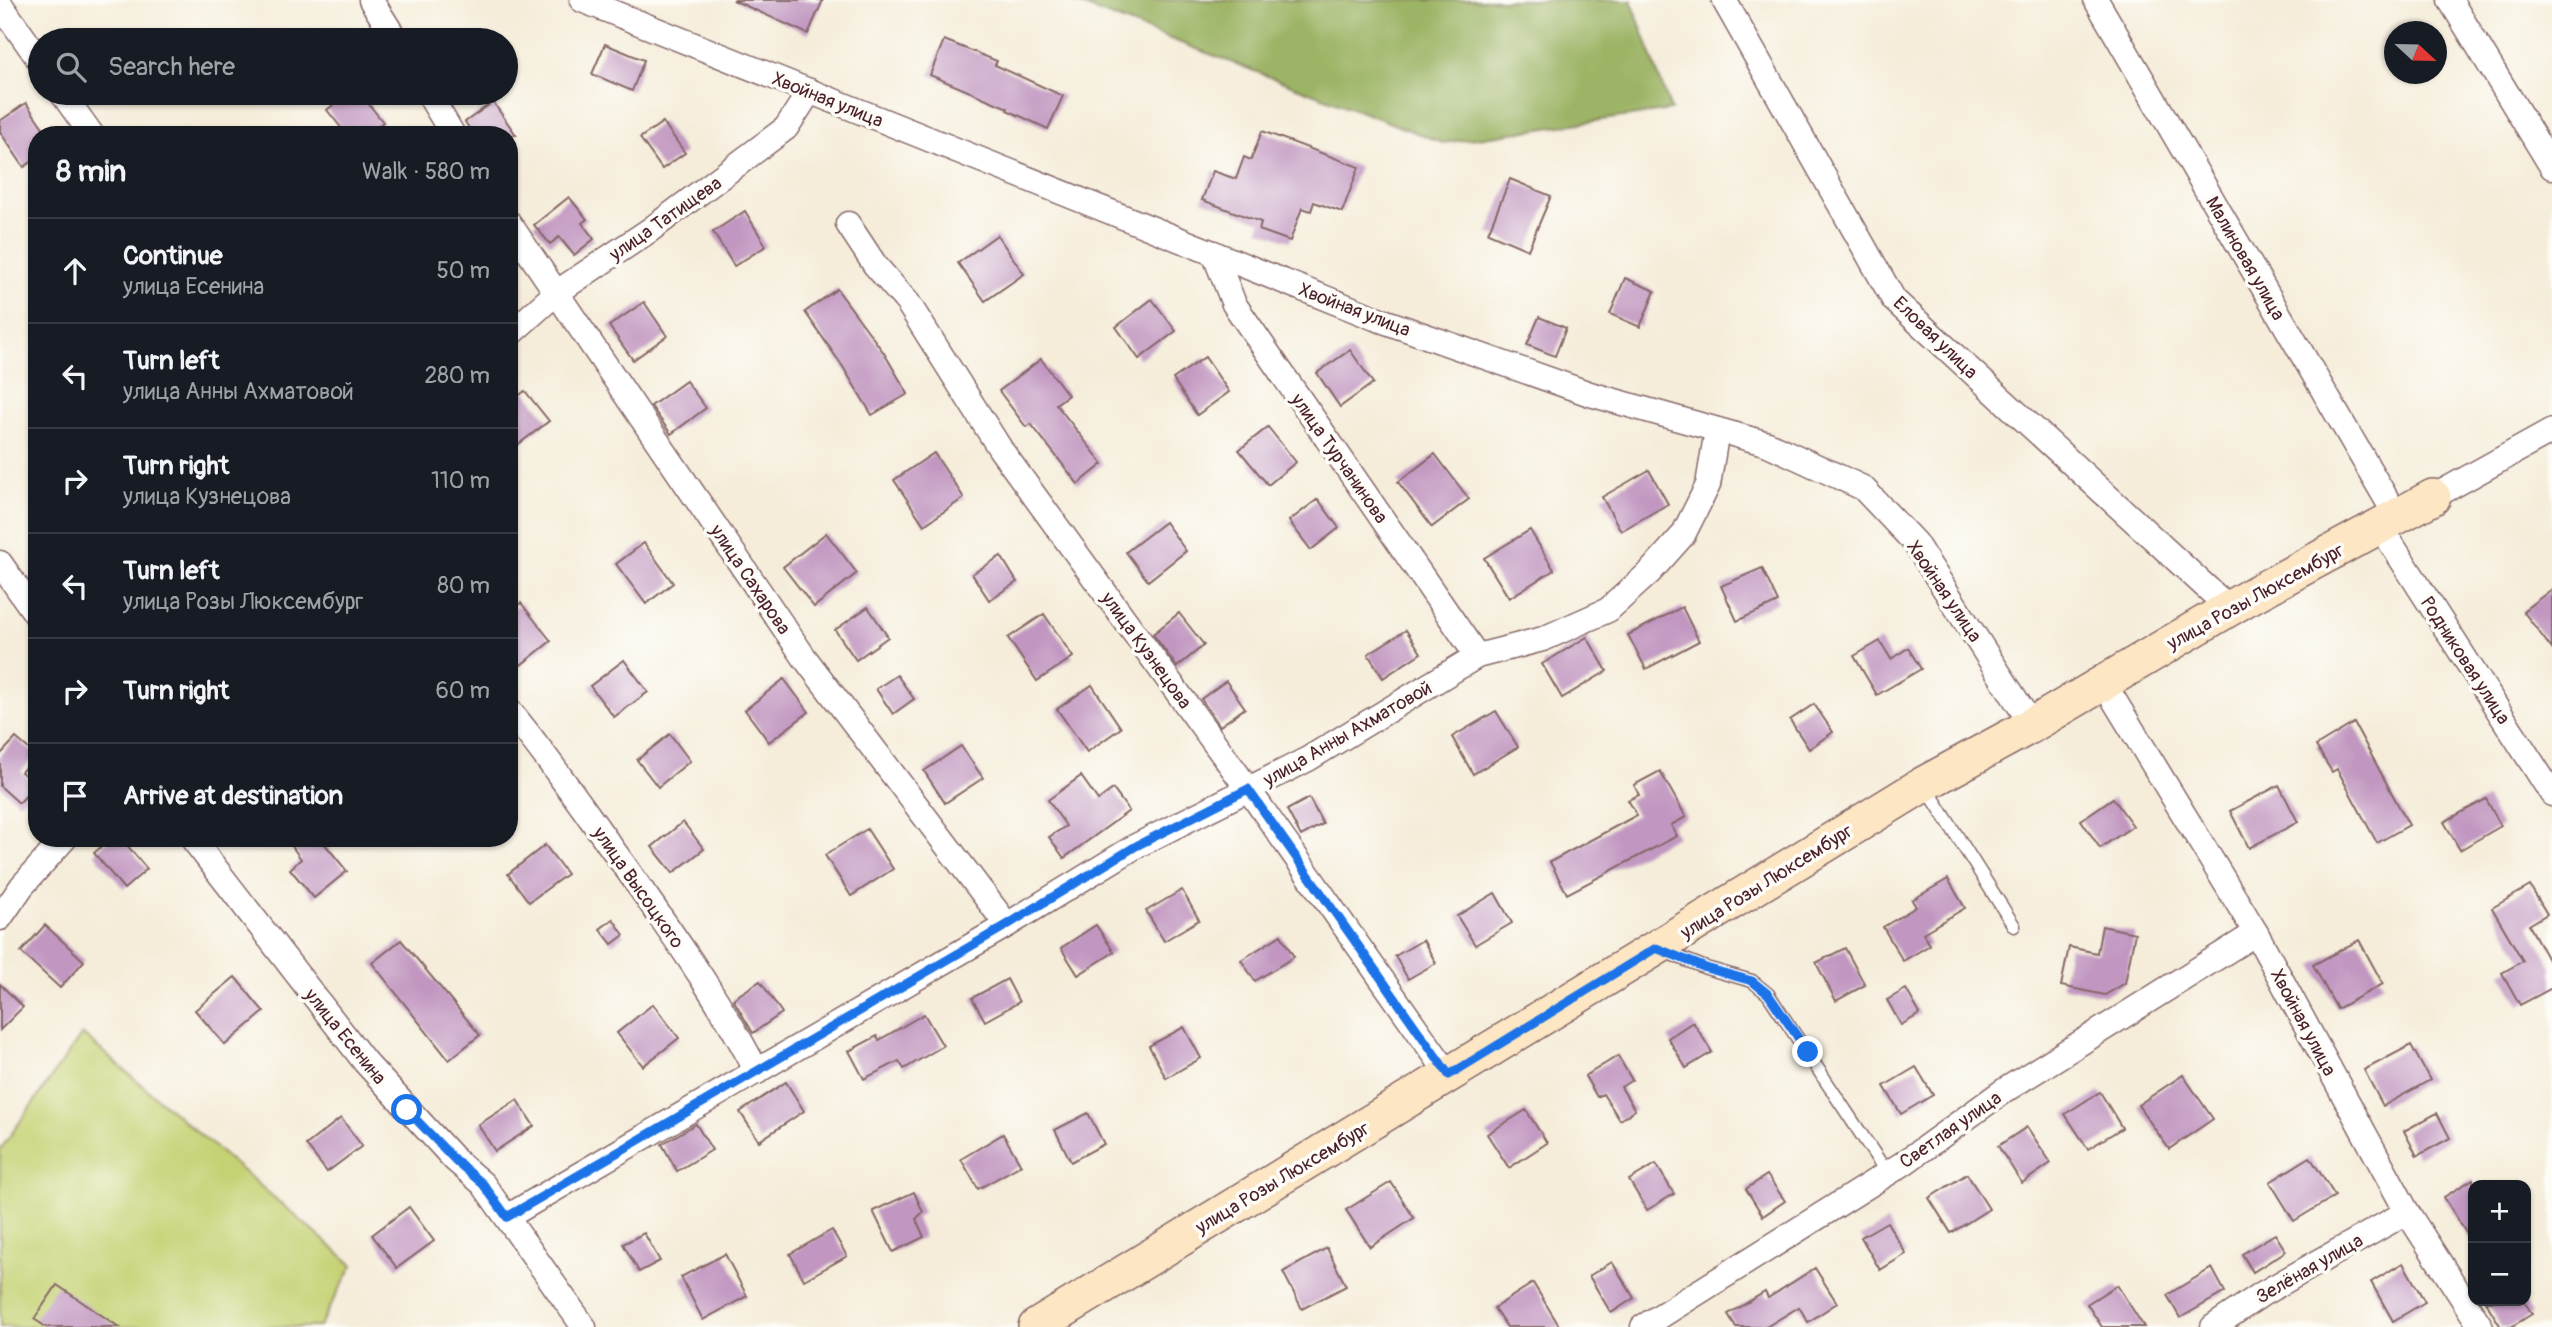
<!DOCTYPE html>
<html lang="en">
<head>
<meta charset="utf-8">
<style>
  :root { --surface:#171b24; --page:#242831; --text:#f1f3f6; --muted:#9ea1a6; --line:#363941 }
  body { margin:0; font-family:Pangolin,sans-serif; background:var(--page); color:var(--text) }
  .controls { position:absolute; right:21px; bottom:21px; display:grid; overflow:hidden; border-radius:14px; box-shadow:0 2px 5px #0004 }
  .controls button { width:63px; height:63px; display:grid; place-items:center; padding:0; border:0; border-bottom:2px solid var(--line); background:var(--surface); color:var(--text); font:35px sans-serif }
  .compass { position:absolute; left:2384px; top:21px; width:63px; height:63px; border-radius:50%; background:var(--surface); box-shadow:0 2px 5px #0004; rotate:112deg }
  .stop { position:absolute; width:21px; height:21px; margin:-16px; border:5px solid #1a73e8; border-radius:50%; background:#fff }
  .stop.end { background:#1a73e8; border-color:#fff; box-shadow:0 2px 7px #0008 }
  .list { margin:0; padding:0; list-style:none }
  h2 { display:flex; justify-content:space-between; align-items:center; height:91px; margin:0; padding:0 28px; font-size:30px }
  h2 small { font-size:23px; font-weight:400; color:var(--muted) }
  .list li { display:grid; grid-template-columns:46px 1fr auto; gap:21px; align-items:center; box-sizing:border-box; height:105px; padding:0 28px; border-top:2px solid var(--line) }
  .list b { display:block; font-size:26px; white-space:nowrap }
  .list p { margin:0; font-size:23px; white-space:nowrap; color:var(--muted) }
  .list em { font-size:23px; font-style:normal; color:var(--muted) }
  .icon { flex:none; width:38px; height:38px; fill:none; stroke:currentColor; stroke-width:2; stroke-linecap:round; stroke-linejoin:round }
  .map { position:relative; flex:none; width:2552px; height:1327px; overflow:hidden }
  .search { position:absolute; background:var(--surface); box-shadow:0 2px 5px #0004; left:28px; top:28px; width:490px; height:77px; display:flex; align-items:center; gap:18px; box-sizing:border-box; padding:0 24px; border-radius:38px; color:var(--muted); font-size:26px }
  .panel { position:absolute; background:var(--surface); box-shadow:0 2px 5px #0004; left:28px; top:126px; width:490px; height:721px; border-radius:28px }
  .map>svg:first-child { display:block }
  .green { fill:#c5d273; stroke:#88784f; stroke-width:2 }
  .forest { fill:#9cb465; stroke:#736a48; stroke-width:2 }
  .building { fill:#c197c1 }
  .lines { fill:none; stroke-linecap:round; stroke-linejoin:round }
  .lane-casing { stroke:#866768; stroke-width:15 }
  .street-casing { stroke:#866768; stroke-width:27 }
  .secondary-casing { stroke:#866768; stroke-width:38 }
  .lane { stroke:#fff; stroke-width:12 }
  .street { stroke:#fff; stroke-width:24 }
  .secondary { stroke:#fce6c4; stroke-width:35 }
  .route { stroke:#1a73e8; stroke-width:9 }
  .labels { text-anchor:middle; stroke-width:7; stroke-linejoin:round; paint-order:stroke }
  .street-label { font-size:19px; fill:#4a1f2b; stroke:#fdfcf7 }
</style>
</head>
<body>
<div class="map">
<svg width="2552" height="1327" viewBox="0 0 2552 1327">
  <rect width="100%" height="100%" fill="#fdfcf7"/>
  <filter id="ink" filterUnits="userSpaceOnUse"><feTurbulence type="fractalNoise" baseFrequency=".0143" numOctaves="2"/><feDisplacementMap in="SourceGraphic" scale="14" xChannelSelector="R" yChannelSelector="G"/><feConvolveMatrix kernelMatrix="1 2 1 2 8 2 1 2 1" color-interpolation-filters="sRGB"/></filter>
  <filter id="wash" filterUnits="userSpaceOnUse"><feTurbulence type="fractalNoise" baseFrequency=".00686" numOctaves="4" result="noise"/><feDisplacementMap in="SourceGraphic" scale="28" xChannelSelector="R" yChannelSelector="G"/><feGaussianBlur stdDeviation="1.57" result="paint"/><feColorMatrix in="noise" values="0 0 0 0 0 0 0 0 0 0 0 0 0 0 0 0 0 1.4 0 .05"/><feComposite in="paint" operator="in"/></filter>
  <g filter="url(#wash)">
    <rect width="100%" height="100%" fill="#f5edda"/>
    <polygon class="green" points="82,1034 353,1265 319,1327 0,1327 0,1150"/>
    <polygon class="forest" points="1068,0 1631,0 1671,110 1443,143"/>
    <g id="blocks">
      <g class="building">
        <polygon points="733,0 823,0 808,34"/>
        <polygon points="944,40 997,61 995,65 1063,96 1048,129 1007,110 1008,108 930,75"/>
        <polygon points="605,44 644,60 632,91 592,74"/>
        <polygon points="348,93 360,93 383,122 367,135 347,135 327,110"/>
        <polygon points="493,102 516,135 474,135 465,122"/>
        <polygon points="26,103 48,135 37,135 37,158 24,167 0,132 0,121"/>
        <polygon points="663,122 685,153 662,169 640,138"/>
        <polygon points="1262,131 1359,167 1342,212 1314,202 1311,211 1302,208 1290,241 1259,230 1261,222 1202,200 1213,171 1236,179 1244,157 1251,160"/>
        <polygon points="1510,179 1551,196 1528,250 1488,233"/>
        <polygon points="569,197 587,219 582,223 594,239 574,255 559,237 550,244 534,225"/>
        <polygon points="745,211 766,246 734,266 713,232"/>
        <polygon points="997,235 1024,274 985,301 958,263"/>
        <polygon points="1625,278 1655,291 1640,327 1610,314"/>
        <polygon points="837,289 884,353 908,394 872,415 843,367 805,312"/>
        <polygon points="1152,299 1176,331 1139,359 1116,327"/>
        <polygon points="644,302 667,336 633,360 609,326"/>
        <polygon points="1539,317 1566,328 1555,356 1527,345"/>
        <polygon points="1350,350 1373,383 1340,407 1317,373"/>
        <polygon points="1205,357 1229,392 1197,415 1173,379"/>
        <polygon points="1041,359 1068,395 1056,404 1103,464 1078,484 1031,424 1026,427 999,391"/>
        <polygon points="686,381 706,408 671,434 651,406"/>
        <polygon points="525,391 549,421 516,446 509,437 509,403"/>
        <polygon points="1268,427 1296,462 1268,485 1239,450"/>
        <polygon points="934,453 964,498 924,525 894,480"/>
        <polygon points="1435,454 1469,499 1432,527 1398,482"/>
        <polygon points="1649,470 1668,504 1621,531 1602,497"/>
        <polygon points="1318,499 1339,528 1311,550 1289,521"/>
        <polygon points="1165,522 1186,551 1148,581 1126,552"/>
        <polygon points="1530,530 1554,570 1509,598 1484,558"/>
        <polygon points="826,533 857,573 814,607 783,567"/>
        <polygon points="644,543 673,583 646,604 616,564"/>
        <polygon points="1001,556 1017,582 989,600 972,574"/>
        <polygon points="1762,568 1778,602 1737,621 1721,586"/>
        <polygon points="2552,589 2552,649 2523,611"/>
        <polygon points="521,603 551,641 517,668 509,658 509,612"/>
        <polygon points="868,607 888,637 856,660 835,630"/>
        <polygon points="1682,607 1699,641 1646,669 1628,635"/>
        <polygon points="1179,613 1204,645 1177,667 1153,634"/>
        <polygon points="1044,614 1073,657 1037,681 1008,638"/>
        <polygon points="1406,630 1421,653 1383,678 1368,654"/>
        <polygon points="1587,637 1607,671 1562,698 1542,664"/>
        <polygon points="1880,641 1891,659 1908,648 1921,669 1877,695 1854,656"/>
        <polygon points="624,660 648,692 614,717 590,686"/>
        <polygon points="897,675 914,699 893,714 876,689"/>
        <polygon points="784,679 809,712 769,742 745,710"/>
        <polygon points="1226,681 1245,708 1220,726 1201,699"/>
        <polygon points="1092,685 1121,728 1087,752 1057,709"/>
        <polygon points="1814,704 1833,732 1809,749 1790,720"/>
        <polygon points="1496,711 1518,747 1473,774 1452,737"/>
        <polygon points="2354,723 2409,825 2377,843 2337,769 2332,772 2316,746"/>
        <polygon points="670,734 690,761 658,787 637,760"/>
        <polygon points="16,738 36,755 21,772 36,785 19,803 0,786 0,755"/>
        <polygon points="961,746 983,778 945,803 924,771"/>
        <polygon points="1660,771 1686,817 1671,825 1677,836 1567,894 1550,862 1637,815 1628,800 1639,795 1634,785"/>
        <polygon points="1081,776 1098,800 1113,789 1129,811 1064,858 1049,837 1066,826 1048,800"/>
        <polygon points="2279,785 2298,822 2249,848 2230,811"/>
        <polygon points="1309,798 1323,824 1301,836 1287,810"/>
        <polygon points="2113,798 2133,826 2100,848 2081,820"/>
        <polygon points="2486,799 2501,826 2460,850 2444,822"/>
        <polygon points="683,822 704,849 673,873 652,847"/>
        <polygon points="867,829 893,869 851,896 825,855"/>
        <polygon points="111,838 121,838 147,869 124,889 94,853"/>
        <polygon points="286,838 320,838 347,871 314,898 290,869 301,859"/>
        <polygon points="545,845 567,874 529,902 508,874"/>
        <polygon points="1948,879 1965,908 1923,933 1930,945 1903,961 1883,927 1916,907 1912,900"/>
        <polygon points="2530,886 2547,914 2529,925 2552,967 2552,988 2520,1005 2502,973 2523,961 2492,908"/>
        <polygon points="1182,890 1199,920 1164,941 1146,911"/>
        <polygon points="1495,893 1512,923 1475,945 1457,916"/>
        <polygon points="613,919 624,935 612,944 600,929"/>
        <polygon points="45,925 84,961 60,988 21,952"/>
        <polygon points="1096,925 1114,952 1078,975 1061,948"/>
        <polygon points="2102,926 2135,933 2125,983 2105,995 2061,986 2069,947 2097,953"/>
        <polygon points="1281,935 1294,957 1255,981 1241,960"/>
        <polygon points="401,940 480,1035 449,1060 372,963"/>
        <polygon points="1423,940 1436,963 1408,979 1395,956"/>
        <polygon points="2359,940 2383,984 2337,1009 2313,965"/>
        <polygon points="1845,948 1865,985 1836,1001 1816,963"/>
        <polygon points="235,977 264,1012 225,1045 195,1010"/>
        <polygon points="1007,979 1019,1002 985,1021 972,998"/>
        <polygon points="760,981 782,1013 753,1033 733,999"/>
        <polygon points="0,984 23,1007 0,1030"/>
        <polygon points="1906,989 1920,1014 1901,1025 1887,1000"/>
        <polygon points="653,1004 679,1038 643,1066 617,1033"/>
        <polygon points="924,1014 943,1046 904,1069 899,1061 864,1079 849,1051 877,1036 879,1040"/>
        <polygon points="1693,1022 1712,1052 1686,1068 1668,1038"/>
        <polygon points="1184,1027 1201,1058 1166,1078 1149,1046"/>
        <polygon points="2411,1045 2430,1080 2383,1106 2364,1070"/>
        <polygon points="1618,1056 1632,1080 1621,1087 1635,1110 1620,1120 1603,1094 1597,1097 1585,1076"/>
        <polygon points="1916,1067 1933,1095 1901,1114 1884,1086"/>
        <polygon points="2183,1075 2213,1119 2169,1149 2138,1105"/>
        <polygon points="786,1082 804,1111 759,1141 740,1112"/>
        <polygon points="2100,1092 2122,1128 2088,1149 2065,1114"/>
        <polygon points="517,1100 534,1126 495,1151 478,1125"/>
        <polygon points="1526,1110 1547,1143 1509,1168 1487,1134"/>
        <polygon points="1088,1113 1104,1144 1071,1162 1055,1130"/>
        <polygon points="2437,1113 2450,1138 2417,1156 2404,1131"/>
        <polygon points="341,1118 362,1146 327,1172 306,1145"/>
        <polygon points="696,1124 712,1150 677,1171 662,1144"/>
        <polygon points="2027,1127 2051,1163 2022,1183 1998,1146"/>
        <polygon points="1003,1134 1021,1165 978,1189 961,1159"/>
        <polygon points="2310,1157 2335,1196 2294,1221 2270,1182"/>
        <polygon points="1656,1164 1674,1194 1647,1210 1629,1180"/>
        <polygon points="1967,1174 1989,1209 1951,1233 1929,1198"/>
        <polygon points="1767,1175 1785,1201 1763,1216 1746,1189"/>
        <polygon points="2473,1179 2473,1244 2444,1197"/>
        <polygon points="1391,1182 1414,1218 1370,1247 1346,1210"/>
        <polygon points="914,1192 923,1212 916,1219 924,1237 893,1252 873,1211"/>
        <polygon points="409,1207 434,1241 397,1268 372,1235"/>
        <polygon points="1887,1222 1906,1254 1880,1270 1861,1237"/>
        <polygon points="832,1230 847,1256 804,1280 790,1254"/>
        <polygon points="644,1233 660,1261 639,1272 623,1244"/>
        <polygon points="2275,1234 2286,1251 2253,1272 2242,1254"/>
        <polygon points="1327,1248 1346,1286 1302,1309 1283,1272"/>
        <polygon points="725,1254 747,1296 703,1320 681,1277"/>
        <polygon points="1612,1262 1634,1298 1611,1313 1589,1276"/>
        <polygon points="2403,1263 2425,1302 2393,1321 2371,1282"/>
        <polygon points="1815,1268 1837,1303 1808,1322 1799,1307 1766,1327 1736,1327 1728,1314 1765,1292 1768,1298"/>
        <polygon points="2212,1268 2225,1292 2180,1318 2167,1295"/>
        <polygon points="1533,1283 1560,1327 1507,1327 1494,1308"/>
        <polygon points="57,1285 119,1327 46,1327 34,1319"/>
        <polygon points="2117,1285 2144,1327 2102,1327 2087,1304"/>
        <polygon points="2485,1301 2524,1301 2532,1314 2511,1327 2501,1327"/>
      </g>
    </g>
  </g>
  <g filter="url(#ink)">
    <use href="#blocks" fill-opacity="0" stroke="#866768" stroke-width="2"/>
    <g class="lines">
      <g class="lane-casing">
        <g id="lane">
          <polyline points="1926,787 2014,926"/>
          <polyline points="1663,951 1706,968 1752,981 1768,994 1887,1173"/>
        </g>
      </g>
      <g class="street-casing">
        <g id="street">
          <polyline points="371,0 396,40"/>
          <polyline points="582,0 1375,318 1590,394 1768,444 1863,488 1915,543 2032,725"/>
          <polyline points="1724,0 1894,300 2230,609"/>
          <polyline points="2096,0 2397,517"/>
          <polyline points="2450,0 2552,167"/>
          <polyline points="0,4 40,61"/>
          <polyline points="62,93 92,135"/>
          <polyline points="428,93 453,135"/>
          <polyline points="509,223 804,657 1007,925"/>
          <polyline points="848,224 875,265 908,303 1001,450 1248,789 1449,1075"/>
          <polyline points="1214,253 1234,304 1477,656"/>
          <polyline points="509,335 556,293 650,230 786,128 810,91"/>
          <polyline points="2433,497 2552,431"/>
          <polyline points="2380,526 2552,794"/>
          <polyline points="0,563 37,616"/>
          <polyline points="2103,682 2256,933 2407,1212 2481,1327"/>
          <path d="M509,710C550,759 586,813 624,865C671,932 720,999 757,1072"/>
          <polyline points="192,838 365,1062 455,1160 483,1184 584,1327"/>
          <polyline points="0,918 22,886 65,838"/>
          <polyline points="507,1217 1007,925 1136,846 1308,759 1477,656 1543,639 1608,610 1650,572 1683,535 1708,485 1717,430"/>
          <polyline points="1643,1327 1904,1163 2002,1092 2256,933"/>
          <polyline points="2213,1327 2262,1294 2407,1212"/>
        </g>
      </g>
      <g class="secondary-casing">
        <polyline id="secondary" points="1036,1327 1924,784 2032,725 2247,598 2433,497"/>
      </g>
      <use href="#lane" class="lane"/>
      <use href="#street" class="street"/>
      <use href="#secondary" class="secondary"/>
    </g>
  </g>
  <g class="lines" filter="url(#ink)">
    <polyline class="route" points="407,1110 455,1160 483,1184 507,1217 1007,925 1136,846 1248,789 1449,1075 1656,948 1706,968 1752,981 1768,994 1808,1052"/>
  </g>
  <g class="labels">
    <g class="street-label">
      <text transform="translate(828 99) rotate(22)" y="7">Хвойная улица</text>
      <text transform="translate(665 218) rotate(-35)" y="7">улица Татищева</text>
      <text transform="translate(2246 258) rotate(60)" y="7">Малиновая улица</text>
      <text transform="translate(1355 309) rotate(21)" y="7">Хвойная улица</text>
      <text transform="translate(1936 337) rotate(44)" y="7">Еловая улица</text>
      <text transform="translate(1340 458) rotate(55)" y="7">улица Турчанинова</text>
      <text transform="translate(751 579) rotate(56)" y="7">улица Сахарова</text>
      <text transform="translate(1945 591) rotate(56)" y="7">Хвойная улица</text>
      <text transform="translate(2255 596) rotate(-29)" y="7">улица Розы Люксембург</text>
      <text transform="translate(1147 650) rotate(54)" y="7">улица Кузнецова</text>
      <text transform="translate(2466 660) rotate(57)" y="7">Родниковая улица</text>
      <text transform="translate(1347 733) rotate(-30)" y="7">улица Анны Ахматовой</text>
      <text transform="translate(1766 881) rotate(-32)" y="7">улица Розы Люксембург</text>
      <text transform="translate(639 887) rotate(55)" y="7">улица Высоцкого</text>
      <text transform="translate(2304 1022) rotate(62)" y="7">Хвойная улица</text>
      <text transform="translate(346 1036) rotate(51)" y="7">улица Есенина</text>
      <text transform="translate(1950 1129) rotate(-35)" y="7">Светлая улица</text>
      <text transform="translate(1282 1177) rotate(-31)" y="7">улица Розы Люксембург</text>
      <text transform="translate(2309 1268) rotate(-30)" y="7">Зелёная улица</text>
    </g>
  </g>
</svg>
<div class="controls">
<button>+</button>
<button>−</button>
</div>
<svg class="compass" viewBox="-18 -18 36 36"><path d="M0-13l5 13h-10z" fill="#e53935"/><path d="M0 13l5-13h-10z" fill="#9ea1a6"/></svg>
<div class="stop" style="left:407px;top:1110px"></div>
<div class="stop end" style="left:1808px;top:1052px"></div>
<div class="search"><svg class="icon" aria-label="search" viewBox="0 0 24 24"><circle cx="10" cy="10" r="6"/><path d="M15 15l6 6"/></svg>Search here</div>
<section class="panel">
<h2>8 min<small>Walk · 580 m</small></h2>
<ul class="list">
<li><svg class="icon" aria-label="ahead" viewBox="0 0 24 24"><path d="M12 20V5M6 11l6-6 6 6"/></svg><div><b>Continue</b><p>улица Есенина</p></div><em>50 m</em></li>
<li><svg class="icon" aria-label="left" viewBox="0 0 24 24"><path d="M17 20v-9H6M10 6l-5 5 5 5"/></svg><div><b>Turn left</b><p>улица Анны Ахматовой</p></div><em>280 m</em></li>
<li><svg class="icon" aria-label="right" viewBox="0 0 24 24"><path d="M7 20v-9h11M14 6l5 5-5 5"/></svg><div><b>Turn right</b><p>улица Кузнецова</p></div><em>110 m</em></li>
<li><svg class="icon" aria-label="left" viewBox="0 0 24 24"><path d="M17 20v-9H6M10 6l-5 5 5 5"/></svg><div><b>Turn left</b><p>улица Розы Люксембург</p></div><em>80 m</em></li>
<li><svg class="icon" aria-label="right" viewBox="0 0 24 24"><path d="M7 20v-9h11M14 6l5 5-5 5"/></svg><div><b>Turn right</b></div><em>60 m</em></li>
<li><svg class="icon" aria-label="arrive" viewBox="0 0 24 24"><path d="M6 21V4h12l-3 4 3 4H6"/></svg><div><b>Arrive at destination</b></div></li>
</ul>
</section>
</div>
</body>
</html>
